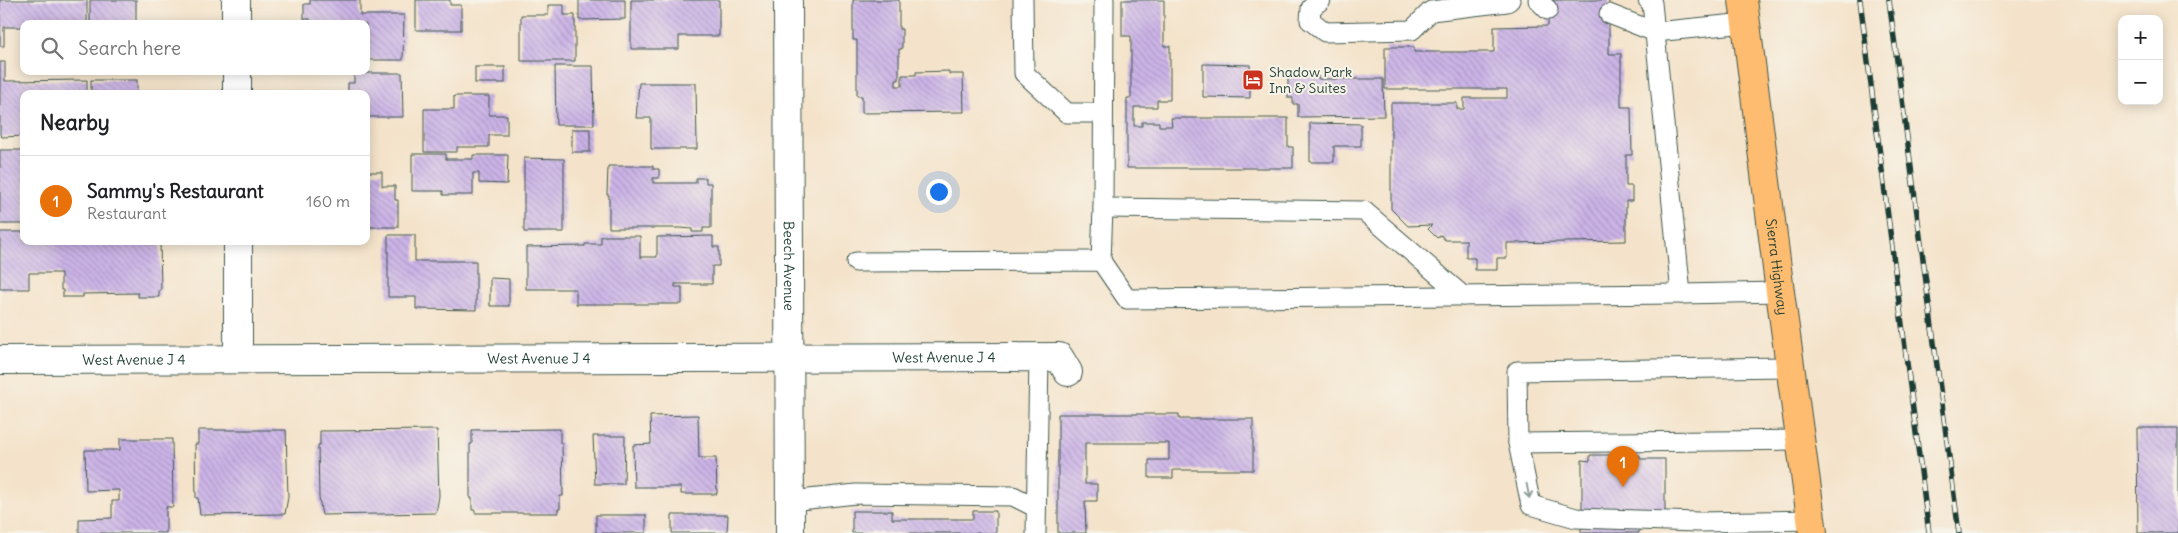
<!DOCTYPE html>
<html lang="en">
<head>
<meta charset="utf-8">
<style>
  :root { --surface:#fff; --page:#f2f2f2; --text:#202124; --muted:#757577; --line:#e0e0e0; --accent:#c8321e }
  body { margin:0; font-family:Delius,sans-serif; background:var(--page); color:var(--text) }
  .controls { position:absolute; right:15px; top:15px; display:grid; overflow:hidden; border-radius:10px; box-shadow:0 2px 12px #0003 }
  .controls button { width:45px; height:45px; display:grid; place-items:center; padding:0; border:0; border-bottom:1px solid var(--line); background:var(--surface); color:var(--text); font:25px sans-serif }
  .you { position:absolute; left:938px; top:191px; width:18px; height:18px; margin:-12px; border:4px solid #fff; border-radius:50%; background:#1a73e8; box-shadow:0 0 0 8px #1a73e833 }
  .badge { display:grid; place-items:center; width:32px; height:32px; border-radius:50%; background:var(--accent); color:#fff; font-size:16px; font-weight:700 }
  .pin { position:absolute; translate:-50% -41px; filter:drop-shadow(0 1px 2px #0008) }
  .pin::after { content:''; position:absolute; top:26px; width:18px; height:15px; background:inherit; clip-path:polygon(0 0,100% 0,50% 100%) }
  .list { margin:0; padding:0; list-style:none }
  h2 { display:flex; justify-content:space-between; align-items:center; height:65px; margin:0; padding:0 20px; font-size:21px }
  h2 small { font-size:16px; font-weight:400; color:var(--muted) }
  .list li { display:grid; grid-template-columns:32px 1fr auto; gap:15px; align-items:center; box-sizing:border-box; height:90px; padding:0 20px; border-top:1px solid var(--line) }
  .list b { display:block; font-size:19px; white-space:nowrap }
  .list p { margin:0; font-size:16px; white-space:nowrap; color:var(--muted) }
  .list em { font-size:16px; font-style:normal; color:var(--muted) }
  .icon { flex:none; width:28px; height:28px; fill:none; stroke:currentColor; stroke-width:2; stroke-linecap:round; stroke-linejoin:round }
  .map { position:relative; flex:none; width:2178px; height:533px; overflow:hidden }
  .search { position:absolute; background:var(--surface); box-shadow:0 2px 12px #0003; left:20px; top:20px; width:350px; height:55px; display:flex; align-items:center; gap:12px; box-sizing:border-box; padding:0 18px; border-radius:10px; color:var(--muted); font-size:19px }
  .panel { position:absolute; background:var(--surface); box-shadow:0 2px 12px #0003; left:20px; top:90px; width:350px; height:155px; border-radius:10px }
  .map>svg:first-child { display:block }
  .building { fill:url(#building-back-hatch) }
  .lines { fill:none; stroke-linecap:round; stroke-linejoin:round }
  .service-casing { stroke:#3f564a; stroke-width:21 }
  .minor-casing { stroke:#3f564a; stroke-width:30 }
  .primary-casing { stroke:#3f564a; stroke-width:30 }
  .service { stroke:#fff; stroke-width:19 }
  .minor { stroke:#fff; stroke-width:28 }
  .primary { stroke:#febc70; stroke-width:28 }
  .rail-casing { stroke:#1f3d34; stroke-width:5.5 }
  .rail { stroke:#f7f3e8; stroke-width:4; stroke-dasharray:11; stroke-linecap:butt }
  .oneway { stroke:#8f9e9a }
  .labels { text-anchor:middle; stroke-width:4; stroke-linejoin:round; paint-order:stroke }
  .poi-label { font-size:14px; fill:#1f3d34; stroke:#f7f3e8; text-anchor:start }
  .street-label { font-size:14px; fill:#1f3d34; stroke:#f7f3e8 }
</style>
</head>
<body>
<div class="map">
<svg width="2178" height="533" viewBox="0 0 2178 533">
  <defs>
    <pattern id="building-back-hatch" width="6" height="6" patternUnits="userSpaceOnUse" patternTransform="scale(1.25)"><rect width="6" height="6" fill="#ccb4e8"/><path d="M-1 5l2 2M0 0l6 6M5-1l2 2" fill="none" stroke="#a594bd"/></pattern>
  </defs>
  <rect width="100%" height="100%" fill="#f7f3e8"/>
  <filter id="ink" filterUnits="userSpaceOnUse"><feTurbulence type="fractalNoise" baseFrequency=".02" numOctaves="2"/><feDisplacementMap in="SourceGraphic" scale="10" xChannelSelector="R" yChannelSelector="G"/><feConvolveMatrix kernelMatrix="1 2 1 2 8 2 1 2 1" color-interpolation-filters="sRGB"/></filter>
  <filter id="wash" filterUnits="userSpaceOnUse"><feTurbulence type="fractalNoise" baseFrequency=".0096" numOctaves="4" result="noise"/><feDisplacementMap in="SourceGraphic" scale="20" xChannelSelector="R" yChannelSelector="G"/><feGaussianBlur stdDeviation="1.12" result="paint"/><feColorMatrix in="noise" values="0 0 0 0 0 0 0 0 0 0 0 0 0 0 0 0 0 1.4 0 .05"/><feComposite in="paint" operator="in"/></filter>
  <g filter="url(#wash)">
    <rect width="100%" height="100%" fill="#f4e3ca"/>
    <g id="blocks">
      <g class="building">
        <polygon points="0,0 87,0 87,24 24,24 24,27 4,27 4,46 0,46"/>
        <rect x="90" y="0" width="46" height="24"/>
        <polygon points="310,0 360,0 360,15 404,15 403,60 366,60 366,24 310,24 310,19 304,19 304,4 310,4"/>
        <polygon points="416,0 450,0 450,5 461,5 461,30 416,30"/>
        <polygon points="579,0 625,0 625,19 579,20"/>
        <polygon points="631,0 719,0 719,36 679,36 679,49 631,49"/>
        <polygon points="853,0 899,0 899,29 902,29 902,49 899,49 899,80 896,80 896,86 902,86 902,75 916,75 916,72 949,71 949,74 963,74 964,112 862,113 862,96 857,96 857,40 853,40"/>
        <polygon points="1122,0 1164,0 1164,46 1170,46 1170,100 1157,100 1157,107 1134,107 1134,126 1142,126 1142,122 1159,122 1159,126 1172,126 1171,118 1288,118 1288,147 1293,147 1293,168 1127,168 1127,98 1131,98 1131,36 1122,36"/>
        <polygon points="1548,0 1609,0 1609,54 1621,54 1621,107 1631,107 1632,155 1626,155 1626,186 1632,186 1632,201 1626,201 1626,241 1507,243 1507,258 1497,258 1497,270 1475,270 1475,258 1466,258 1466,240 1445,240 1441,235 1437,238 1428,229 1432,225 1408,226 1391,209 1391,103 1457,103 1457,109 1464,109 1464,98 1507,98 1507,89 1385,89 1385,47 1414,47 1414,52 1494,52 1494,27 1548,26"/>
        <polygon points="548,5 564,5 564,15 575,15 575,61 521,61 521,15 548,15"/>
        <polygon points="0,62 5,62 5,81 87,80 87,94 24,94 24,136 2,137 0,135"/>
        <polygon points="1203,64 1250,65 1250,98 1203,97"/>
        <polygon points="555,66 593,66 594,125 556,125"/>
        <rect x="475" y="67" width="30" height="16"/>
        <polygon points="354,73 402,73 403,117 366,117 366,94 348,94 348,83 354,83"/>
        <polygon points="1288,76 1318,76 1318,79 1383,79 1384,116 1298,117 1298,104 1293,104 1293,98 1288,98"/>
        <rect x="91" y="80" width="46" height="14"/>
        <polygon points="639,83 696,83 697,149 651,149 651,118 636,118"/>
        <polygon points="454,96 489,96 489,115 507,115 507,135 489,135 489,147 457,147 457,152 424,152 424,109 454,109"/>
        <polygon points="1310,123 1361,124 1361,146 1334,146 1334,162 1310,162"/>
        <rect x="572" y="129" width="18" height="23"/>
        <rect x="0" y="150" width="24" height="74"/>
        <polygon points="412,154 446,154 446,159 473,159 473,155 508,155 507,184 479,183 479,173 473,173 473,195 443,195 443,191 412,191"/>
        <polygon points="524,158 564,159 564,232 524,232"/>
        <polygon points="608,166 653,166 653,169 659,169 659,178 653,178 653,183 696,183 696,178 706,178 706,183 711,183 711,228 703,228 703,232 692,232 692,229 681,228 609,228 609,195 607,195"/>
        <polygon points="366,172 382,172 382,186 395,186 395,200 398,200 398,227 366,227"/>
        <polygon points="0,232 24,232 24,241 160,241 161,290 159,290 159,297 138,297 138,293 83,294 83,297 63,297 63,290 61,290 61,273 29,273 29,289 0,289"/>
        <polygon points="388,235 415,235 415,261 476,261 476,310 416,309 416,297 388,297"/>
        <polygon points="601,236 640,236 640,257 657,257 657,237 713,236 713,247 719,247 719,266 712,266 712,284 675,284 675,287 682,287 682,304 576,304 576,289 526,289 526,247 585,246 585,244 601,244"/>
        <polygon points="490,278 509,279 509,306 490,306"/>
        <polygon points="1058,414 1179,414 1179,419 1253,419 1253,470 1173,470 1173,478 1149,478 1149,460 1169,460 1169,443 1085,443 1085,484 1097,484 1097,501 1085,501 1086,533 1058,533"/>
        <polygon points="698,415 699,458 716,458 717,494 681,494 681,487 634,487 633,445 651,444 650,416"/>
        <polygon points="2137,428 2178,428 2178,533 2138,533"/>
        <polygon points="560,429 560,443 562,443 563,496 560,496 560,509 558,509 558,513 475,513 475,510 472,510 472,498 470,498 470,444 472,444 472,430"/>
        <polygon points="198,430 286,430 288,497 285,514 200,515 198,498 196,498 195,444 198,444"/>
        <polygon points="437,430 439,496 436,513 322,515 319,498 318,445 320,445 320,431"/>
        <polygon points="593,436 625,436 624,484 595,484"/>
        <polygon points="120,439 172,439 173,507 166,507 166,533 79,533 79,519 112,518 112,501 119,501 119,490 86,491 85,450 120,450"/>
        <polygon points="1590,455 1640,455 1640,459 1665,459 1665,515 1641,514 1639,533 1581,533 1581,528 1591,528 1582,513 1582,460 1590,461"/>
        <polygon points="852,511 892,511 892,519 973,519 973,511 996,511 996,533 852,533"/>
        <rect x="596" y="515" width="50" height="18"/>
        <polygon points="672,515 728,515 727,533 672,533"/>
      </g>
    </g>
  </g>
  <g filter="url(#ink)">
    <use href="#blocks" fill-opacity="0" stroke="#3f564a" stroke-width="1"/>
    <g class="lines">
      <g class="service-casing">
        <g id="service">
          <polyline points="1023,0 1024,73 1067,113 1103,113"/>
          <polyline points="1321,0 1311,8 1310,20 1325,32 1412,30 1431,11 1507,2 1510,0"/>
          <polyline points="1538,0 1548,10"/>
          <polyline points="1648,0 1652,3 1681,294"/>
          <polyline points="1609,14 1655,32 1746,23"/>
          <polyline points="1103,208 1364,211 1463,296"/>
          <polyline points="1101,261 1103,208 1104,0"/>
          <polyline points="856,262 1101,261 1127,299 1681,294 1780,292"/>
          <polyline points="1791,367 1517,371 1518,443 1800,440"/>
          <polyline points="1518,443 1531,505 1576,518 1698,522 1812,520"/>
          <polyline points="790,501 856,494 1013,496 1035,507"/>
          <polyline points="1036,533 1039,357"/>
        </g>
      </g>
      <g class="minor-casing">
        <g id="minor">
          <polyline points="236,0 236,24"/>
          <path id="s1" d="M788,0L790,533"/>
          <polyline points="237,71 237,94"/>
          <polyline points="238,241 238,359"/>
          <path id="s2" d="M0,360L1059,357L1068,372"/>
        </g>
      </g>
      <g class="primary-casing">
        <g id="primary">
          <path id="s3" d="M1743,0L1780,292L1813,533"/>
        </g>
      </g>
      <use href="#service" class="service"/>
      <use href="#minor" class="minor"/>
      <use href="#primary" class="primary"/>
      <g class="rail-casing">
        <g id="rail">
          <polyline points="1860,0 1929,533"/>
          <polyline points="1889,0 1959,533"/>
        </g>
      </g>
      <use href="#rail" class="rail"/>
    </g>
    <defs><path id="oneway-shaft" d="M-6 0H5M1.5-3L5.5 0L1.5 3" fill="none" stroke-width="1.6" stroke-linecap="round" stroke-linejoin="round" transform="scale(1.25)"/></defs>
    <use class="oneway" href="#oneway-shaft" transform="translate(1528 491) rotate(79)"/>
  </g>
  <defs>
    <g id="hotel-square" transform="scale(1.125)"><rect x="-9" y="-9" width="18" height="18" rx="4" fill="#c8321e" stroke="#f7f3e8"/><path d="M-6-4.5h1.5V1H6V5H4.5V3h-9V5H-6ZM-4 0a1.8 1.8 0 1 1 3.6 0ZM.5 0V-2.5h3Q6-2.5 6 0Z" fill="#fff"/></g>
  </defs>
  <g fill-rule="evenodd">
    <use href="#hotel-square" x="1253" y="80"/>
  </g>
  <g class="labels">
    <g class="poi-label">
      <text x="1269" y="77">Shadow Park<tspan x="1269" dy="16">Inn &amp; Suites</tspan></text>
    </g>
    <g class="street-label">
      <text dy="5" stroke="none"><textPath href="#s1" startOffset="266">Beech Avenue</textPath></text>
      <text dy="5" stroke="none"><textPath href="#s3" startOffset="269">Sierra Highway</textPath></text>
      <text dy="5" stroke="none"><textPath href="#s2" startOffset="944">West Avenue J 4</textPath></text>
      <text dy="5" stroke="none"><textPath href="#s2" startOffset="539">West Avenue J 4</textPath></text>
      <text dy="5" stroke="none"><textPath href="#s2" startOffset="134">West Avenue J 4</textPath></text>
    </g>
  </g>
</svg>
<div class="controls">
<button>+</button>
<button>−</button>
</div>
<div class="you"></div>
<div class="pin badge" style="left:1623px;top:487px;background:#e8710a">1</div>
<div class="search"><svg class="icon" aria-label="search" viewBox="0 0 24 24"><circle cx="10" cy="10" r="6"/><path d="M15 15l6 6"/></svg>Search here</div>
<section class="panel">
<h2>Nearby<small></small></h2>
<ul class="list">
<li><span class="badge" style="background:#e8710a">1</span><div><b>Sammy's Restaurant</b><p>Restaurant</p></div><em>160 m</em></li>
</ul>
</section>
</div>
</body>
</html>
